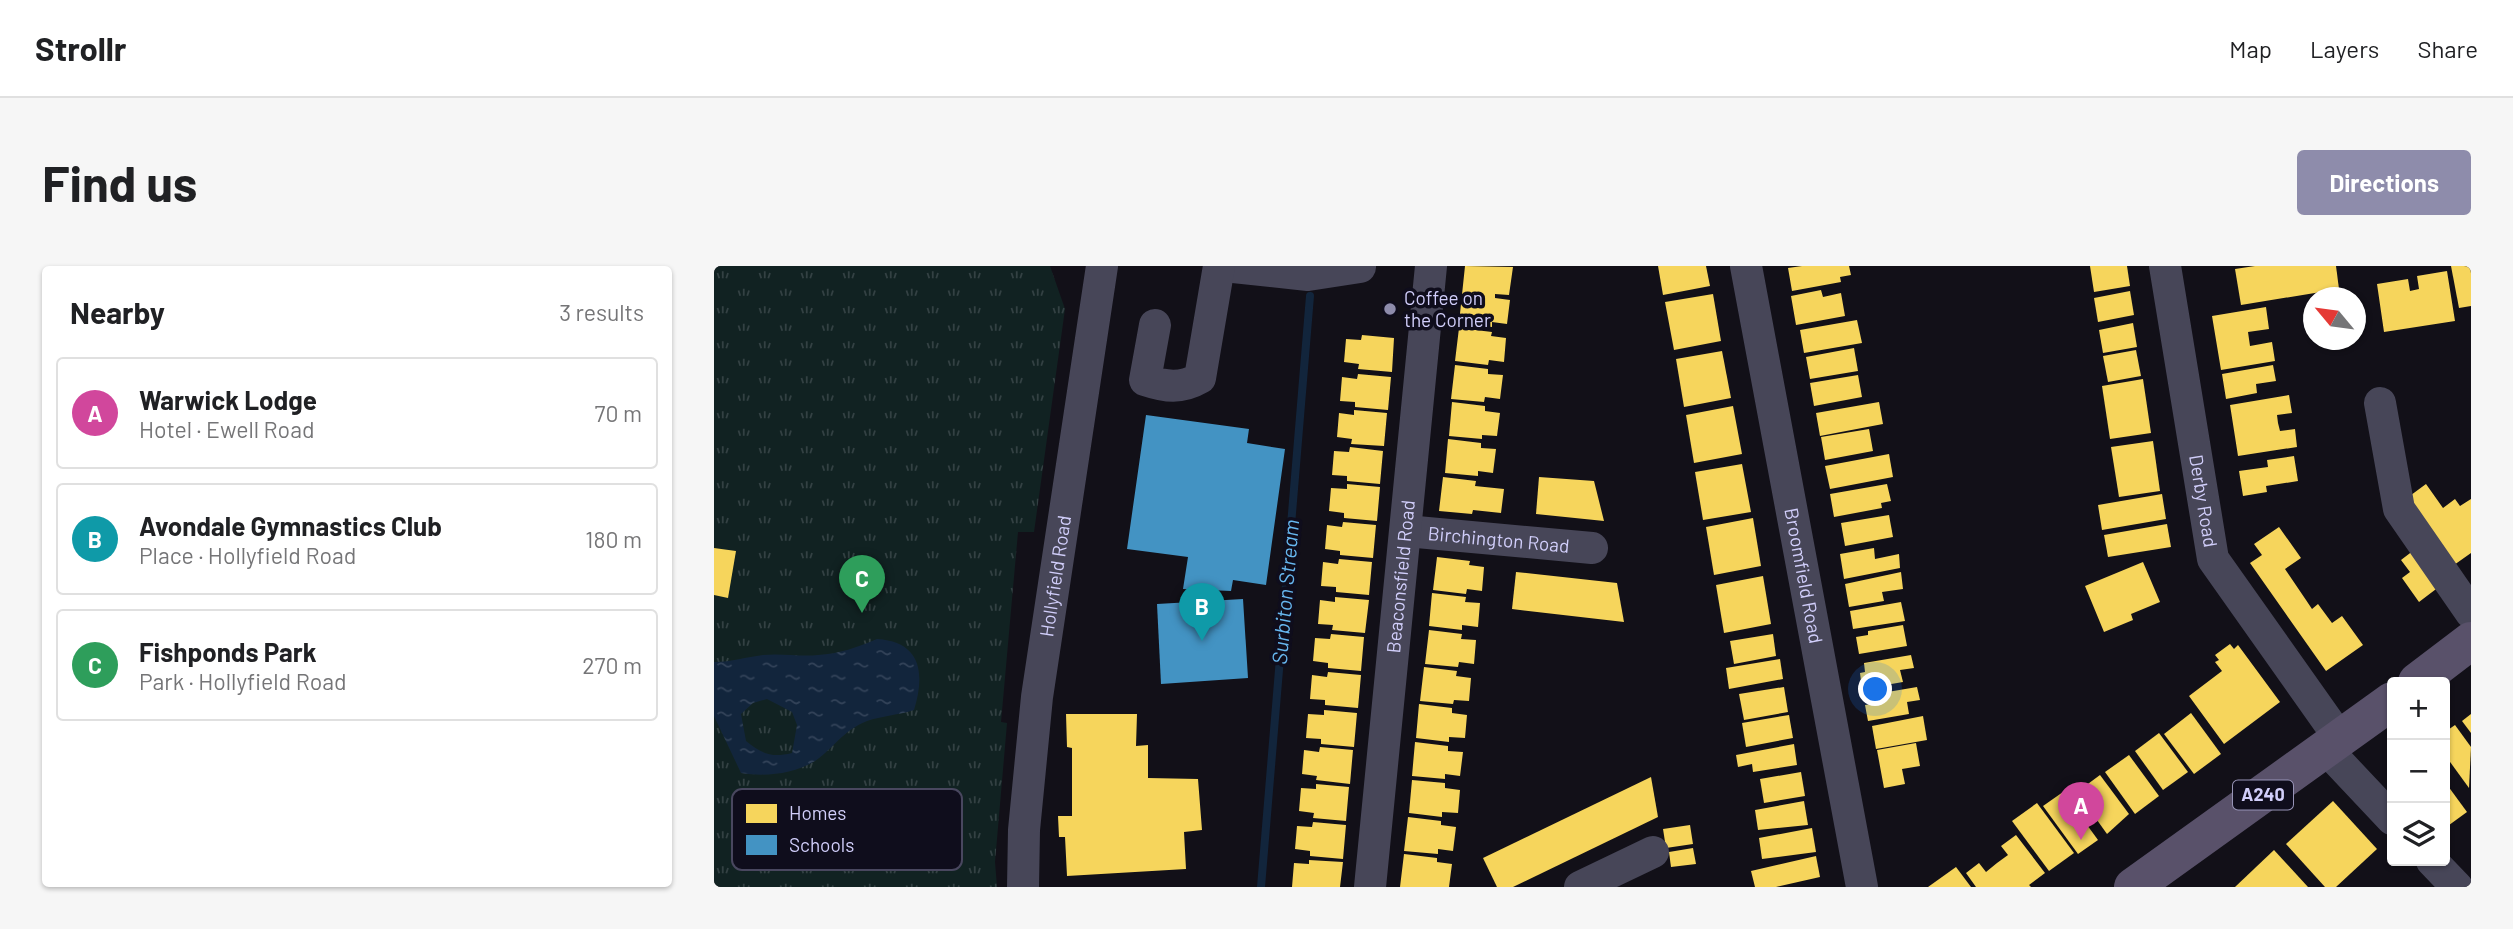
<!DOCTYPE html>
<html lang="en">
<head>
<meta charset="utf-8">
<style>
  :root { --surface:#fff; --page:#f6f6f6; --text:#202124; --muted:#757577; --line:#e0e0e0; --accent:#8e8cab }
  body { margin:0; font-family:Barlow,sans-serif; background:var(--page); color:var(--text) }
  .controls { position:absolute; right:21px; bottom:21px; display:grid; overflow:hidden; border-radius:7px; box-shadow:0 2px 5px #0004 }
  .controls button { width:63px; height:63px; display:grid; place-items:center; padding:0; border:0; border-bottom:2px solid var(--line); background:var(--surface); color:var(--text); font:35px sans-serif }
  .compass { position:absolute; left:1589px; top:21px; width:63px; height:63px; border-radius:50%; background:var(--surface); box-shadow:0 2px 5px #0004; rotate:299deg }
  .you { position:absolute; left:1162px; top:424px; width:24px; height:24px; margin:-18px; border:5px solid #fff; border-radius:50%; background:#1a73e8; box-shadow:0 0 0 10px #1a73e833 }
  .badge { display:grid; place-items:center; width:46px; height:46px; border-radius:50%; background:var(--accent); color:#fff; font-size:23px; font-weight:700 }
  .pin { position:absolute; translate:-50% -58px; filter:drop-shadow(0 2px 4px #0008) }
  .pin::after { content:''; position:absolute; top:37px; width:24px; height:21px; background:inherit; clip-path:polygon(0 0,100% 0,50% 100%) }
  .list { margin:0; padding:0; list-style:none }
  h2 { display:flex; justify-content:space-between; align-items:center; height:91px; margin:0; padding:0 28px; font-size:30px }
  h2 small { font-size:23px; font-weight:400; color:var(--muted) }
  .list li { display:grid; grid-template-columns:46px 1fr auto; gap:21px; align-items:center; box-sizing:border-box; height:112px; margin:0 14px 14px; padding:0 14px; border:2px solid var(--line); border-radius:7px }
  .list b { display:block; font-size:26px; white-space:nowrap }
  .list p { margin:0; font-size:23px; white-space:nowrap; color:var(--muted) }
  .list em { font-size:23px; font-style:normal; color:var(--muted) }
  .icon { flex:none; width:38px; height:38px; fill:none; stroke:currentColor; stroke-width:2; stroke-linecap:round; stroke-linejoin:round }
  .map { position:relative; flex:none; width:1757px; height:621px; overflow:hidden; border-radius:7px }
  header { display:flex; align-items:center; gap:42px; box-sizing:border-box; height:98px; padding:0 35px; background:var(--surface); border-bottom:2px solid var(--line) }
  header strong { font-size:33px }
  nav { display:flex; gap:38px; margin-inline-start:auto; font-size:24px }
  .intro { display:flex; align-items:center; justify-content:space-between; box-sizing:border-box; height:168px; padding:0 42px }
  h1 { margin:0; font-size:49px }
  .button { padding:18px 32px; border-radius:7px; background:var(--accent); color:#fff; font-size:24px; font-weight:700 }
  main { display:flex; gap:42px; padding:0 42px }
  aside { flex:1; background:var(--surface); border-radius:7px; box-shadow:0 2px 5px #0004 }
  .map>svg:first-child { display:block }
  .park { fill:url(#park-tufts) }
  .water { fill:url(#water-ripples); fill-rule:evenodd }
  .homes { fill:#f6d55c }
  .schools { fill:#4393c3 }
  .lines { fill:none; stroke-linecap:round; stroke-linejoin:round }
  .stream { stroke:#12253c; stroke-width:8 }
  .minor { stroke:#474658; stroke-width:32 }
  .major { stroke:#59516a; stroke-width:38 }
  .poi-dot { fill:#8e8cab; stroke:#0f0d1c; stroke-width:2.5 }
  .labels { text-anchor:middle; stroke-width:7; stroke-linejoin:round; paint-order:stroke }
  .shield { fill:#0f0d1c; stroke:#9794b7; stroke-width:2 }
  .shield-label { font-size:18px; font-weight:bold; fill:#d1cefa }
  .poi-label { font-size:19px; fill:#d1cefa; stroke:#0f0d1c; text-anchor:start }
  .street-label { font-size:19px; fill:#d1cefa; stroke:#0f0d1c }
  .water-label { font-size:21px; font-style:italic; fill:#67b7ef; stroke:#0f0d1c }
  .key { fill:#0f0d1c; stroke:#49475f; stroke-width:2 }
  .key-label { font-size:19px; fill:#d1cefa }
</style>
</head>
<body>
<header>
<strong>Strollr</strong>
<nav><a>Map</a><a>Layers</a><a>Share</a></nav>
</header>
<div class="intro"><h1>Find us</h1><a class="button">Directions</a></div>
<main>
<aside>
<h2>Nearby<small>3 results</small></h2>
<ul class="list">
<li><span class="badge" style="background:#d1479c">A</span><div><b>Warwick Lodge</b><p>Hotel · Ewell Road</p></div><em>70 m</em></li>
<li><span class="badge" style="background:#0f9aa8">B</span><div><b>Avondale Gymnastics Club</b><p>Place · Hollyfield Road</p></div><em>180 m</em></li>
<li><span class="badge" style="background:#2e9e5b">C</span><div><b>Fishponds Park</b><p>Park · Hollyfield Road</p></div><em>270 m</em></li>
</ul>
</aside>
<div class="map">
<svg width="1757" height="621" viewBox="0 0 1757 621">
  <defs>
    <pattern id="park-tufts" width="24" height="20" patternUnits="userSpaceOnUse" patternTransform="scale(1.75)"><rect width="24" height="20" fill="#122"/><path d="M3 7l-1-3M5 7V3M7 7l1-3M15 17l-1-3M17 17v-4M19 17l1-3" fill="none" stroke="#334143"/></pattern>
    <pattern id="water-ripples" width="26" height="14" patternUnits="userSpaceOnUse" patternTransform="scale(1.75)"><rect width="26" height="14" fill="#12253c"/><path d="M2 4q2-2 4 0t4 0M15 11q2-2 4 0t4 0" fill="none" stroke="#334359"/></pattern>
  </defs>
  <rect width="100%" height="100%" fill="#121018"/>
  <polygon class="park" points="0,0 336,0 351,43 320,266 304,266 287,456 293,457 281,596 283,621 0,621"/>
  <path class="water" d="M163,373C208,376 211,408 200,444C185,449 167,450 153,455C128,465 119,483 101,495C80,508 51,511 27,507L0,450V396C18,396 32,391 49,389C68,387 86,391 104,389C125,388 144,381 163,373ZM53,433L78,446L83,459L78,487C58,492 48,488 32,475L27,448L39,437Z"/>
  <g class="homes">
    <polygon points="751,0 799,1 795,29 781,28 781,32 796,34 793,58 778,56 778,61 745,57"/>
    <polygon points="944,0 992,0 996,20 949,29"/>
    <polygon points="1088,0 1135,0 1137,9 1126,11 1127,16 1078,25 1074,2"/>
    <polygon points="1376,0 1413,0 1416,20 1380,26"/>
    <polygon points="1541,0 1622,0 1625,23 1527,39 1521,3"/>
    <polygon points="1737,0 1757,0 1757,40 1745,42"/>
    <polygon points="1733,5 1741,55 1670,66 1663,18 1694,13 1696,25 1705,23 1703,10"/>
    <polygon points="1107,24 1109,31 1127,27 1131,50 1082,59 1077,30"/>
    <polygon points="1416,25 1420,49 1384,56 1380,32"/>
    <polygon points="999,28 1007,75 960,84 951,36"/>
    <polygon points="1552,41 1555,63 1534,66 1536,80 1558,76 1561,95 1507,104 1498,50"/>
    <polygon points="1143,54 1148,77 1090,87 1086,64"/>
    <polygon points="1419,57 1423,81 1389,87 1385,64"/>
    <polygon points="745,62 778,66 777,70 792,72 790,96 775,94 774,99 741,95"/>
    <polygon points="648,69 680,72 678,106 644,103 645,98 630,96 632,73 647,74"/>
    <polygon points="1140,82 1144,105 1096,113 1092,91"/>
    <polygon points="1422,84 1427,110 1394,116 1389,90"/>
    <polygon points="1008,85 1017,132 970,141 962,93"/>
    <polygon points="741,99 774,103 774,108 789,109 786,133 771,131 770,136 737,133"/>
    <polygon points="1559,99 1562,115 1542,118 1543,127 1512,133 1508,108"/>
    <polygon points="644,108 677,111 674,144 641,141 641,136 626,135 628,111 643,113"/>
    <polygon points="1144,109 1148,131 1100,140 1096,117"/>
    <polygon points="1429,113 1437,167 1396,173 1388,120"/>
    <polygon points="1575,129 1578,147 1563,149 1564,157 1566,165 1581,163 1583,181 1524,190 1516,139"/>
    <polygon points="738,136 771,140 771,145 786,147 783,170 768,169 768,173 735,170"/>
    <polygon points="1165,136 1169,158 1106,170 1102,147"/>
    <polygon points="1019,140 1028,188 980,197 972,149"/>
    <polygon points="640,144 673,147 670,180 637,178 638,173 623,171 625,147 640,149"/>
    <polygon points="1155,163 1159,185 1111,194 1107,171"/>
    <polygon points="734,173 767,177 767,182 782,183 779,207 764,205 764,210 731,207"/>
    <polygon points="1439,175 1446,225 1405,231 1397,181"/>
    <polygon points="636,181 669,185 666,218 633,215 633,210 618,209 620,185 635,186"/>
    <polygon points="1175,188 1179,211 1116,223 1111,200"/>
    <polygon points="1580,190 1584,215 1552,220 1553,226 1529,230 1525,205 1554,201 1553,194"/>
    <polygon points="1028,198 1037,246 989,254 981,206"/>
    <polygon points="729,211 762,215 761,220 790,223 787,247 759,244 758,248 725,245"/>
    <polygon points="825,211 880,215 890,255 822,248"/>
    <polygon points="633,218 666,221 663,255 630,252 630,247 615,245 617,222 633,223"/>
    <polygon points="1173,218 1177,235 1167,237 1168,242 1120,251 1116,228"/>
    <polygon points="1712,218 1729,242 1741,233 1746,240 1757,233 1757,287 1740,299 1693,232"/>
    <polygon points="1448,228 1452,253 1388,264 1384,239"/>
    <polygon points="1175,249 1179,271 1131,280 1127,257"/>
    <polygon points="1039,252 1047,300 1000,309 992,261"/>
    <polygon points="629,256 662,259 659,292 626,289 626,285 611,283 613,259 628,261"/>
    <polygon points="1453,258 1457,281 1394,291 1390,269"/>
    <polygon points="1565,261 1587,292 1571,303 1592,334 1598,343 1604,338 1618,357 1628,350 1649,379 1612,405 1536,297 1548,289 1540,278"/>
    <polygon points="1704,281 1730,317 1705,336 1688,312 1696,306 1687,294"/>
    <polygon points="0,282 22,285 14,332 0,329"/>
    <polygon points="1160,282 1161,293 1185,288 1186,302 1130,313 1126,288"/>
    <polygon points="723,291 756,295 755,299 770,301 768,325 753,323 752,328 719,324"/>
    <polygon points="625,293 658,296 655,329 622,326 622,321 607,320 609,296 624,298"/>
    <polygon points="1429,296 1446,336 1417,348 1419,354 1390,366 1371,320"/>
    <polygon points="802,306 903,317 910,356 798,343"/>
    <polygon points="1187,306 1189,323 1168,326 1170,335 1135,341 1131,318"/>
    <polygon points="1049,310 1057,358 1010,367 1002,319"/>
    <polygon points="718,327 752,331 751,336 766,337 764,361 748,359 748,364 715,360"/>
    <polygon points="621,331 655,334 651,367 618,364 619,359 604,358 606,334 621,336"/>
    <polygon points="1187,336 1191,355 1139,363 1136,345"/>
    <polygon points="1189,359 1193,380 1145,388 1142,371 1154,369 1154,365"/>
    <polygon points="715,364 748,368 747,373 762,374 760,398 745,396 744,401 711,398"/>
    <polygon points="617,368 650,371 647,405 614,402 614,397 599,395 601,372 616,373"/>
    <polygon points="1059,368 1062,390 1020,398 1016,375"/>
    <polygon points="1516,378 1520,383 1524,379 1566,436 1510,478 1475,430 1508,405 1501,396 1505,394 1501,389"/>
    <polygon points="1197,389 1200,402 1186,404 1189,416 1148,423 1146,407 1151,406 1150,397"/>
    <polygon points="1066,393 1069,413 1015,423 1012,402"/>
    <polygon points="710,401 743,405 742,410 757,412 755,435 740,434 739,438 706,435"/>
    <polygon points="614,406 647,409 644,442 611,439 611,434 596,433 598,409 613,411"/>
    <polygon points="1070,421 1074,446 1030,454 1025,428"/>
    <polygon points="1203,421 1206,434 1193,436 1195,448 1154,455 1151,439 1157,438 1156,429"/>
    <polygon points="705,438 738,442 738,447 753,449 751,472 735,471 735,476 702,472"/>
    <polygon points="610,444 643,447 640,481 607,478 607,473 592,472 594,448 610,449"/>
    <polygon points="1477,447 1507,488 1480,508 1450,468"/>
    <polygon points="352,448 423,448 422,480 434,479 434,512 484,513 488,564 470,566 472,603 353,610 351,571 345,571 344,550 358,550 358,482 353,481"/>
    <polygon points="1757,448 1757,467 1748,455"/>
    <polygon points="1075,449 1079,472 1032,481 1028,457"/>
    <polygon points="1209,450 1213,474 1162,483 1158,460"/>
    <polygon points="1741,459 1757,481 1755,522 1731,489 1731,466"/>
    <polygon points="1445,467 1474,506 1449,524 1421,485"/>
    <polygon points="701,476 734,480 734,485 749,486 746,510 731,508 731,513 698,510"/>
    <polygon points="1202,477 1206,500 1188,503 1191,518 1170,522 1163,484"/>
    <polygon points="1080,478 1083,499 1039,506 1038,498 1024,501 1022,489"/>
    <polygon points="606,481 639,484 636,518 602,514 603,510 588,508 590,484 605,486"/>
    <polygon points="1415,489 1445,530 1421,548 1391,506"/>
    <polygon points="1087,506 1091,530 1050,537 1046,513"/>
    <polygon points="1386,509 1415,548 1393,568 1363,526"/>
    <polygon points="937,511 944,551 799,621 783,621 769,592"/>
    <polygon points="698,514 731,517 731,522 746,524 744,547 728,546 728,551 695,547"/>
    <polygon points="1731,516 1753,546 1731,562"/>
    <polygon points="602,518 635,521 632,555 599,552 600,547 585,545 587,522 602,523"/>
    <polygon points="1349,526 1384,574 1364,588 1329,540"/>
    <polygon points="1090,535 1094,559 1044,564 1041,544"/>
    <polygon points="1619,535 1663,583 1622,621 1611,621 1572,578"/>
    <polygon points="1323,537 1360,587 1335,605 1298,555"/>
    <polygon points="694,551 727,555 727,559 742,561 739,585 724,583 724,588 690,585"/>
    <polygon points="599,556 632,559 629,593 596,590 596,585 581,583 583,560 598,561"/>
    <polygon points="976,559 979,578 952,582 949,563"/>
    <polygon points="1098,562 1102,586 1048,593 1045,572"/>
    <polygon points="1302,569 1331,607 1315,619 1317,621 1262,621 1252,607 1265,597 1272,606 1283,597 1294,589 1287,580"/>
    <polygon points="979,582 982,598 957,601 955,586"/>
    <polygon points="1560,584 1594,621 1521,621"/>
    <polygon points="690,588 723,592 723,596 738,598 735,621 686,621"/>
    <polygon points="1102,590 1106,611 1062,621 1041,621 1037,605"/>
    <polygon points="595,594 629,596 626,621 578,621 580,597 595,598"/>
    <polygon points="1242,601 1257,621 1214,621"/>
  </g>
  <g class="schools">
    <polygon points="432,149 535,163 533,177 571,183 552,319 519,314 517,325 469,323 474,291 413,283"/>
    <polygon points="529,333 534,412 447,418 443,338"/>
  </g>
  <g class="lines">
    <polyline class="stream" points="547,621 596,30"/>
    <g class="minor">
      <polyline points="510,0 594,9 646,1"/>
      <path id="s1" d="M1032,0L1148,621"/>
      <path id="s2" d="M1451,0L1499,293L1627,474"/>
      <path d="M441,59L431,114C452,121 467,123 486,112L505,0"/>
      <polyline points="1666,137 1685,243 1757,347"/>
      <path id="s3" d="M692,265L878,282"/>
      <polyline points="1613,484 1678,553"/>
      <polyline points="1718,595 1743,621"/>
      <path id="s4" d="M309,621L310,564L323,431L388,0"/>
      <path id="s5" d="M656,621L717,0"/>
      <polyline points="866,621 939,586"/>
    </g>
    <g class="major">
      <polyline points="1703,416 1757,375"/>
      <polyline points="1419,621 1678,435"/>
    </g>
  </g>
  <circle class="poi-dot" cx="676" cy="43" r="7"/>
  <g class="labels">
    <rect class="shield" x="1519" y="514.5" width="60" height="29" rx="5"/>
    <g class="shield-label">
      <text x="1549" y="535">A240</text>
    </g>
    <g class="poi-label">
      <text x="690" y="39">Coffee on<tspan x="690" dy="22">the Corner</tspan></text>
    </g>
    <g class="street-label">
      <text dy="7" stroke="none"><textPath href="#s2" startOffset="238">Derby Road</textPath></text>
      <text dy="7" stroke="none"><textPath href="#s3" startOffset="93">Birchington Road</textPath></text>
      <text dy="7" stroke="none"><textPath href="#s4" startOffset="313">Hollyfield Road</textPath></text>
      <text dy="7" stroke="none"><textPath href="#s5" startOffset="312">Beaconsfield Road</textPath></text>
      <text dy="7" stroke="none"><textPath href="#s1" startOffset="315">Broomfield Road</textPath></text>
    </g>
    <g class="water-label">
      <text transform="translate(572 326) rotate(-85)" y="7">Surbiton Stream</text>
    </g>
  </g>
  <rect x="18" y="523" width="230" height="81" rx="10" class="key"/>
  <rect x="32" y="538" width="31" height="19" fill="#f6d55c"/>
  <rect x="32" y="569" width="31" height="20" fill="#4393c3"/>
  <g class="key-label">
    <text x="75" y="554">Homes</text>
    <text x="75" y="586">Schools</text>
  </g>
</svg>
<div class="controls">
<button>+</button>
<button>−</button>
<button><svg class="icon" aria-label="layers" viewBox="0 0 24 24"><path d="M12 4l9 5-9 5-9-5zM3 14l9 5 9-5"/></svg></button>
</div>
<svg class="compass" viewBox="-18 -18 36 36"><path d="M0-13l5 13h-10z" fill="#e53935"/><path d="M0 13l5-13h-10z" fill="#757577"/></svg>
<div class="you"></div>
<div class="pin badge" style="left:1367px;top:574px;background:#d1479c">A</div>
<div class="pin badge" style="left:488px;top:375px;background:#0f9aa8">B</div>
<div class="pin badge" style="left:148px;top:347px;background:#2e9e5b">C</div>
</div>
</main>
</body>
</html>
